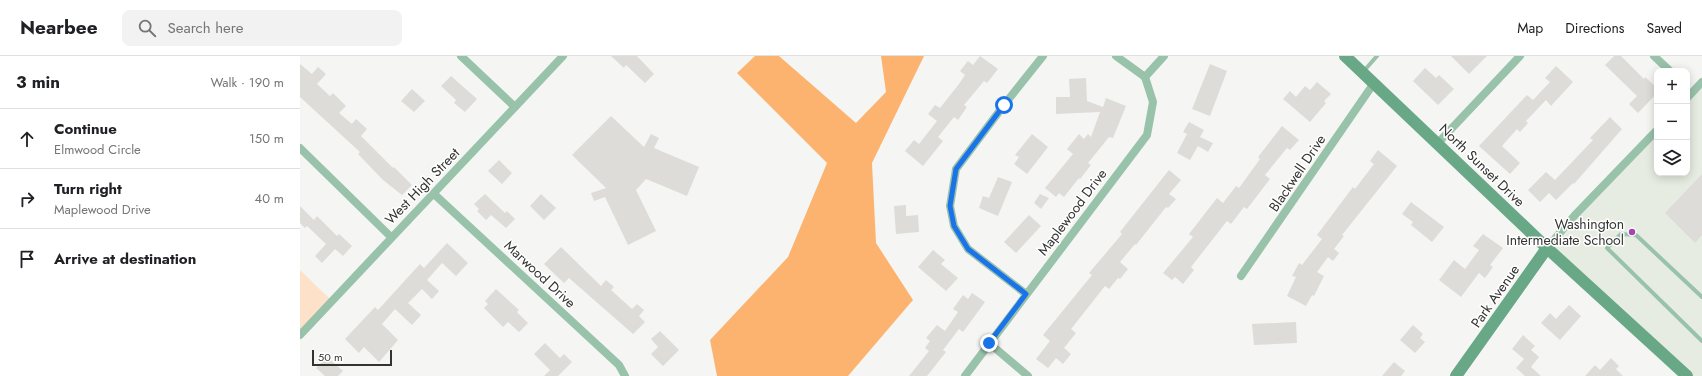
<!DOCTYPE html>
<html lang="en">
<head>
<meta charset="utf-8">
<style>
  :root { --surface:#fff; --page:#f2f2f2; --text:#202124; --muted:#757577; --line:#e0e0e0 }
  body { margin:0; font-family:Jost,sans-serif; background:var(--page); color:var(--text) }
  .controls { position:absolute; right:12px; top:12px; display:grid; overflow:hidden; border-radius:8px; box-shadow:0 2px 10px #0003 }
  .controls button { width:36px; height:36px; display:grid; place-items:center; padding:0; border:0; border-bottom:1px solid var(--line); background:var(--surface); color:var(--text); font:20px sans-serif }
  .scale { position:absolute; left:12px; bottom:10px; width:80px; box-sizing:border-box; padding-left:4px; border:2px solid #333432; border-top:0; font-size:11px; line-height:14px; white-space:nowrap; color:#333432; -webkit-text-stroke:3px #fff; paint-order:stroke }
  .stop { position:absolute; width:12px; height:12px; margin:-9px; border:3px solid #1a73e8; border-radius:50%; background:#fff }
  .stop.end { background:#1a73e8; border-color:#fff; box-shadow:0 1px 4px #0008 }
  .list { margin:0; padding:0; list-style:none }
  h2 { display:flex; justify-content:space-between; align-items:center; height:52px; margin:0; padding:0 16px; font-size:17px }
  h2 small { font-size:13px; font-weight:400; color:var(--muted) }
  .list li { display:grid; grid-template-columns:26px 1fr auto; gap:12px; align-items:center; box-sizing:border-box; height:60px; padding:0 16px; border-top:1px solid var(--line) }
  .list b { display:block; font-size:15px; white-space:nowrap }
  .list p { margin:0; font-size:13px; white-space:nowrap; color:var(--muted) }
  .list em { font-size:13px; font-style:normal; color:var(--muted) }
  .icon { flex:none; width:22px; height:22px; fill:none; stroke:currentColor; stroke-width:2; stroke-linecap:round; stroke-linejoin:round }
  .map { position:relative; flex:none; width:1402px; height:320px; overflow:hidden }
  header { display:flex; align-items:center; gap:24px; box-sizing:border-box; height:56px; padding:0 20px; background:var(--surface); border-bottom:1px solid var(--line) }
  header strong { font-size:19px }
  nav { display:flex; gap:22px; margin-inline-start:auto; font-size:14px }
  .search { width:280px; height:36px; background:var(--page); display:flex; align-items:center; gap:10px; box-sizing:border-box; padding:0 14px; border-radius:8px; color:var(--muted); font-size:15px }
  main { display:flex }
  aside { flex:1; background:var(--surface) }
  .map>svg:first-child { display:block }
  .built { fill:#e7ece2 }
  .green { fill:#fee1c9 }
  .forest { fill:#fdb370 }
  .building { fill:#dddcd8 }
  .lines { fill:none; stroke-linecap:round; stroke-linejoin:round }
  .lane { stroke:#99c2ab; stroke-width:4 }
  .street { stroke:#99c2ab; stroke-width:8 }
  .secondary { stroke:#68a887; stroke-width:12 }
  .route { stroke:#1a73e8; stroke-width:5 }
  .poi-dot { fill:#a447b0; stroke:#fff; stroke-width:1.5 }
  .labels { text-anchor:middle; stroke-width:3; stroke-linejoin:round; paint-order:stroke }
  .street-label { font-size:14px; fill:#333432; stroke:#fff }
  .poi-label { font-size:14px; fill:#333432; stroke:#fff; text-anchor:end }
</style>
</head>
<body>
<header>
<strong>Nearbee</strong>
<div class="search"><svg class="icon" aria-label="search" viewBox="0 0 24 24"><circle cx="10" cy="10" r="6"/><path d="M15 15l6 6"/></svg>Search here</div>
<nav><a>Map</a><a>Directions</a><a>Saved</a></nav>
</header>
<main>
<aside>
<h2>3 min<small>Walk · 190 m</small></h2>
<ul class="list">
<li><svg class="icon" aria-label="ahead" viewBox="0 0 24 24"><path d="M12 20V5M6 11l6-6 6 6"/></svg><div><b>Continue</b><p>Elmwood Circle</p></div><em>150 m</em></li>
<li><svg class="icon" aria-label="right" viewBox="0 0 24 24"><path d="M7 20v-9h11M14 6l5 5-5 5"/></svg><div><b>Turn right</b><p>Maplewood Drive</p></div><em>40 m</em></li>
<li><svg class="icon" aria-label="arrive" viewBox="0 0 24 24"><path d="M6 21V4h12l-3 4 3 4H6"/></svg><div><b>Arrive at destination</b></div></li>
</ul>
</aside>
<div class="map">
<svg width="1402" height="320" viewBox="0 0 1402 320">
  <rect width="100%" height="100%" fill="#f5f6f3"/>
  <polygon class="built" points="1402,26 1402,320 1387,320 1247,193 1357,74 1357,117 1387,117 1387,42"/>
  <polygon class="green" points="0,214 32,245 0,279"/>
  <polygon class="forest" points="455,0 479,0 556,67 586,36 581,0 624,0 572,107 576,187 613,244 548,320 417,320 410,284 488,201 527,107 437,17"/>
  <g class="building">
    <polygon points="311,0 337,0 354,18 345,27 326,9 324,12"/>
    <polygon points="680,0 698,13 687,27 684,25 664,49 667,51 658,64 654,61 638,81 643,85 623,110 605,95 614,84 619,88 637,65 628,58 635,49 640,52 659,28 665,19 660,15 668,5 673,9"/>
    <polygon points="1151,0 1187,0 1169,18"/>
    <polygon points="1314,0 1321,0 1344,23 1345,21 1357,32 1357,37 1338,57 1329,48 1337,40 1305,9"/>
    <polygon points="0,8 12,18 18,11 26,18 17,28 30,40 33,37 46,50 39,57 52,68 56,63 67,73 61,80 93,112 94,111 112,129 102,139 83,124 58,98 60,96 0,41"/>
    <polygon points="910,8 927,15 910,60 892,53"/>
    <polygon points="1256,10 1273,26 1251,50 1246,44 1226,65 1228,67 1220,76 1217,73 1202,90 1220,107 1210,118 1179,90 1227,39 1233,44 1250,26 1245,22"/>
    <polygon points="1125,12 1136,22 1139,19 1154,33 1138,49 1113,25"/>
    <polygon points="151,20 177,43 165,56 154,47 156,44 141,30"/>
    <polygon points="786,22 787,45 803,51 806,42 826,50 813,82 809,81 788,107 791,109 780,123 779,122 764,141 759,137 756,141 745,132 773,98 767,93 779,78 784,83 788,78 791,81 800,56 756,58 756,41 770,41 769,23"/>
    <polygon points="1017,26 1031,38 1024,45 1026,47 1010,66 983,43 990,35 996,41 1005,30 1010,34"/>
    <polygon points="112,33 125,45 114,56 101,45"/>
    <polygon points="311,60 344,91 351,78 359,82 354,92 399,111 387,140 346,123 336,134 356,175 328,189 305,141 294,145 291,137 306,132 272,99"/>
    <polygon points="1310,61 1322,73 1274,128 1273,127 1256,144 1249,137 1240,146 1228,134 1246,116 1255,124 1293,84 1290,82"/>
    <polygon points="889,66 904,74 900,81 913,87 908,96 898,90 890,104 877,97 887,78 883,76"/>
    <polygon points="982,70 999,84 990,94 987,92 965,119 970,123 947,153 944,151 931,168 927,165 891,211 894,214 883,228 875,221 872,224 863,217 893,181 889,178 917,142 923,147 936,130 939,132 960,103 958,101"/>
    <polygon points="732,78 748,91 727,118 714,108 719,101 715,99"/>
    <polygon points="1078,94 1097,110 1042,179 1044,180 1034,193 1039,197 1033,205 1028,201 1017,216 1024,220 1014,240 1012,239 1006,250 987,240 996,221 992,220 999,207 1002,209 1022,183 1017,179 1053,131 1055,133 1074,108 1070,105"/>
    <polygon points="199,104 212,117 202,128 188,115"/>
    <polygon points="869,114 881,124 869,138 876,143 868,152 866,151 836,189 835,188 820,206 828,213 820,223 818,222 809,233 805,230 771,273 776,277 764,292 771,298 763,308 756,302 748,312 736,303 750,285 743,279 792,219 789,217 822,178 820,176"/>
    <polygon points="1402,118 1402,179 1395,187 1365,157"/>
    <polygon points="698,121 712,126 698,160 679,152 683,140 689,142"/>
    <polygon points="185,138 205,157 207,155 215,163 206,172 191,159 186,164 177,155 179,153 174,148"/>
    <polygon points="241,138 256,152 244,164 230,150"/>
    <polygon points="740,138 749,142 741,153 734,147"/>
    <polygon points="1111,146 1144,171 1132,186 1111,169 1113,166 1102,158"/>
    <polygon points="606,149 606,160 618,159 619,176 596,178 594,150"/>
    <polygon points="0,150 14,164 17,160 37,180 39,178 52,190 43,200 35,193 22,207 15,200 26,188 7,170 5,172 0,167"/>
    <polygon points="729,159 741,170 716,197 704,186"/>
    <polygon points="1183,178 1203,192 1190,209 1193,211 1185,222 1179,217 1161,241 1139,224 1154,204 1165,213 1179,194 1173,190"/>
    <polygon points="147,187 168,207 156,220 142,207 127,224 139,235 132,243 122,233 108,247 121,259 112,269 95,253 82,268 98,284 79,306 64,291 59,297 45,283 75,251 78,254 120,208 124,212"/>
    <polygon points="261,191 301,230 306,224 314,231 311,234 332,253 337,248 344,254 339,260 345,266 333,278 269,222 264,227 244,208"/>
    <polygon points="633,194 645,204 641,208 658,222 646,235 618,211"/>
    <polygon points="196,233 219,254 217,256 228,267 219,276 208,266 203,271 184,252 188,248 185,245"/>
    <polygon points="672,237 685,246 663,276 659,273 643,294 646,296 627,320 609,320 629,295 625,292 630,285 626,282 637,269 645,275 658,256 653,253 663,239 668,243"/>
    <polygon points="1269,249 1281,260 1260,284 1241,267 1250,257 1256,263"/>
    <polygon points="996,266 997,287 954,289 952,268"/>
    <polygon points="1113,269 1123,278 1120,282 1125,286 1115,297 1100,284"/>
    <polygon points="360,275 379,294 363,310 351,298 358,291 351,283"/>
    <polygon points="1223,279 1235,290 1231,294 1239,301 1231,311 1241,320 1225,320 1216,312 1224,303 1212,293"/>
    <polygon points="245,287 260,302 264,298 272,306 258,320 244,320 250,314 234,298"/>
    <polygon points="27,301 43,315 38,320 25,320 16,312"/>
    <polygon points="1311,302 1319,310 1316,313 1323,320 1285,320 1295,309 1300,314"/>
    <polygon points="1094,306 1105,315 1101,320 1082,320"/>
  </g>
  <g class="lines">
    <g class="lane">
      <polyline points="1063,16 1077,0"/>
      <polyline points="1402,241 1336,179 1321,178 1307,192 1402,285"/>
    </g>
    <g class="street">
      <polyline points="161,0 215,51"/>
      <polyline points="816,0 845,21"/>
      <polyline points="1354,0 1370,15"/>
      <polyline points="1387,42 1402,26"/>
      <polyline points="1137,88 1220,0"/>
      <polyline points="0,92 91,181"/>
      <polyline points="134,138 319,309 325,320"/>
      <polyline points="1247,192 1275,159 1357,74"/>
      <polyline points="941,220 1074,27"/>
      <polyline points="726,238 668,193 654,170 650,150 656,113 704,49 743,0"/>
      <polyline points="0,279 263,0"/>
      <polyline points="689,287 728,320"/>
      <polyline points="665,320 847,79 853,46 845,21 864,0"/>
    </g>
    <g class="secondary">
      <polyline points="1045,0 1247,192 1387,320"/>
      <polyline points="1156,320 1247,192"/>
    </g>
  </g>
  <g class="lines">
    <polyline class="route" points="689,287 726,238 668,193 654,170 650,150 656,113 704,49"/>
  </g>
  <circle class="poi-dot" cx="1332" cy="176" r="4"/>
  <g class="labels">
    <g class="street-label">
      <text transform="translate(1182 109) rotate(44)" y="5">North Sunset Drive</text>
      <text transform="translate(997 117) rotate(-56)" y="5">Blackwell Drive</text>
      <text transform="translate(122 130) rotate(-46)" y="5">West High Street</text>
      <text transform="translate(772 156) rotate(-53)" y="5">Maplewood Drive</text>
      <text transform="translate(240 218) rotate(43)" y="5">Marwood Drive</text>
      <text transform="translate(1195 240) rotate(-55)" y="5">Park Avenue</text>
    </g>
    <g class="poi-label">
      <text x="1324" y="173">Washington<tspan x="1324" dy="16">Intermediate School</tspan></text>
    </g>
  </g>
</svg>
<div class="controls">
<button>+</button>
<button>−</button>
<button><svg class="icon" aria-label="layers" viewBox="0 0 24 24"><path d="M12 4l9 5-9 5-9-5zM3 14l9 5 9-5"/></svg></button>
</div>
<div class="scale">50 m</div>
<div class="stop" style="left:704px;top:49px"></div>
<div class="stop end" style="left:689px;top:287px"></div>
</div>
</main>
</body>
</html>
